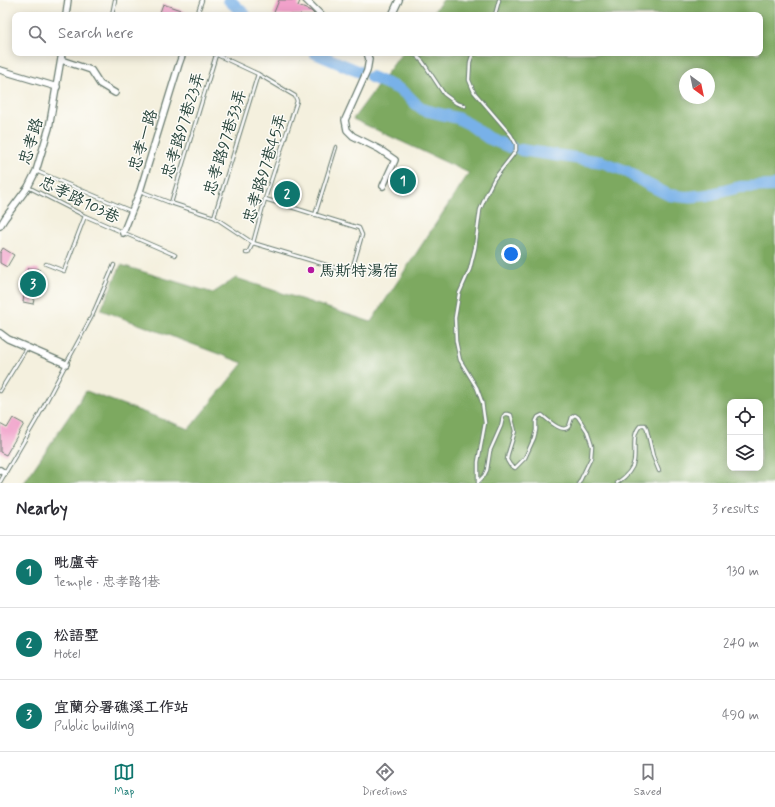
<!DOCTYPE html>
<html lang="en">
<head>
<meta charset="utf-8">
<style>
  :root { --surface:#fff; --page:#f7f7f7; --text:#2b2b33; --muted:#7c7c81; --line:#e1e1e2; --accent:#0f766e }
  body { margin:0; font-family:Mynerve,"LXGW WenKai TC",sans-serif; background:var(--page); color:var(--text) }
  .controls { position:absolute; right:12px; bottom:12px; display:grid; overflow:hidden; border-radius:8px; box-shadow:0 2px 10px #0003 }
  .controls button { width:36px; height:36px; display:grid; place-items:center; padding:0; border:0; border-bottom:1px solid var(--line); background:var(--surface); color:var(--text); font:20px sans-serif }
  .compass { position:absolute; left:679px; top:68px; width:36px; height:36px; border-radius:50%; background:var(--surface); box-shadow:0 2px 10px #0003; rotate:147deg }
  .you { position:absolute; left:511px; top:254px; width:14px; height:14px; margin:-10px; border:3px solid #fff; border-radius:50%; background:#1a73e8; box-shadow:0 0 0 6px #1a73e833 }
  .badge { display:grid; place-items:center; width:26px; height:26px; border-radius:50%; background:var(--accent); color:#fff; font-size:13px; font-weight:700 }
  .pin { position:absolute; translate:-50% -50%; border:2px solid #fff; box-shadow:0 1px 4px #0006 }
  .list { margin:0; padding:0; list-style:none }
  h2 { display:flex; justify-content:space-between; align-items:center; height:52px; margin:0; padding:0 16px; font-size:17px }
  h2 small { font-size:13px; font-weight:400; color:var(--muted) }
  .list li { display:grid; grid-template-columns:26px 1fr auto; gap:12px; align-items:center; box-sizing:border-box; height:72px; padding:0 16px; border-top:1px solid var(--line) }
  .list b { display:block; font-size:15px; white-space:nowrap }
  .list p { margin:0; font-size:13px; white-space:nowrap; color:var(--muted) }
  .list em { font-size:13px; font-style:normal; color:var(--muted) }
  .icon { flex:none; width:22px; height:22px; fill:none; stroke:currentColor; stroke-width:2; stroke-linecap:round; stroke-linejoin:round }
  .map { position:relative; flex:none; width:775px; height:483px; overflow:hidden }
  .search { position:absolute; background:var(--surface); box-shadow:0 2px 10px #0003; left:12px; right:12px; top:12px; height:44px; display:flex; align-items:center; gap:10px; box-sizing:border-box; padding:0 14px; border-radius:8px; color:var(--muted); font-size:15px }
  .sheet { height:268px; background:var(--surface) }
  nav { display:flex; justify-content:space-around; align-items:center; box-sizing:border-box; height:56px; border-top:1px solid var(--line); background:var(--surface); font-size:11px; color:var(--muted) }
  nav a { display:grid; justify-items:center; gap:2px }
  nav .on { color:var(--accent) }
  .map>svg:first-child { display:block }
  .forest { fill:#7da961; stroke:#4e734a; fill-rule:evenodd }
  .lines { fill:none; stroke-linecap:round; stroke-linejoin:round }
  .river { stroke:#78b1e8; stroke-width:12 }
  .building { fill:#f1a1ca }
  .lane-casing { stroke:#6a7c70; stroke-width:4.5 }
  .street-casing { stroke:#6a7c70; stroke-width:8 }
  .lane { stroke:#fff; stroke-width:2.5 }
  .street { stroke:#fff; stroke-width:5.5 }
  .poi-dot { fill:#b5179e; stroke:#fdfcf7; stroke-width:1.5 }
  .labels { text-anchor:middle; stroke-width:3; stroke-linejoin:round; paint-order:stroke }
  .street-label { font-size:16px; fill:#1f3d34; stroke:#fdfcf7 }
  .poi-label { font-size:16px; fill:#1f3d34; stroke:#fdfcf7; text-anchor:start }
</style>
</head>
<body>
<div class="map">
<svg width="775" height="483" viewBox="0 0 775 483">
  <rect width="100%" height="100%" fill="#fdfcf7"/>
  <filter id="ink" filterUnits="userSpaceOnUse"><feTurbulence type="fractalNoise" baseFrequency=".025" numOctaves="2"/><feDisplacementMap in="SourceGraphic" scale="8" xChannelSelector="R" yChannelSelector="G"/><feConvolveMatrix kernelMatrix="1 2 1 2 8 2 1 2 1" color-interpolation-filters="sRGB"/></filter>
  <filter id="wash" filterUnits="userSpaceOnUse"><feTurbulence type="fractalNoise" baseFrequency=".012" numOctaves="4" result="noise"/><feDisplacementMap in="SourceGraphic" scale="16" xChannelSelector="R" yChannelSelector="G"/><feGaussianBlur stdDeviation="0.9" result="paint"/><feColorMatrix in="noise" values="0 0 0 0 0 0 0 0 0 0 0 0 0 0 0 0 0 1.4 0 .05"/><feComposite in="paint" operator="in"/></filter>
  <g filter="url(#wash)">
    <rect width="100%" height="100%" fill="#f4f0de"/>
    <path class="forest" d="M443,0H775V483H24L86,391L189,429L243,363L101,310L121,265L213,293L236,278L371,322L469,173L353,119L402,53H760V15H431ZM685,74H709V98H685ZM730,402H760V468H730Z"/>
    <g class="lines">
      <g class="river">
        <polyline points="229,0 245,15"/>
        <polyline points="315,53 360,72"/>
        <polyline points="371,77 397,88 406,94 415,103 424,110 457,118 469,124 488,138 512,148"/>
        <polyline points="521,150 602,162 626,171 647,184 669,195 686,197 708,195 740,187 775,186"/>
      </g>
    </g>
    <g id="blocks">
      <g class="building">
        <polygon points="279,0 297,0 300,1 298,6 311,11 315,15 273,15"/>
        <polygon points="163,4 192,14 192,15 159,15"/>
        <polygon points="3,248 14,255 7,267 0,263 0,253"/>
        <polygon points="28,268 39,269 36,295 35,295 33,304 23,302"/>
        <polygon points="13,418 24,424 6,455 0,452 0,424 7,428"/>
      </g>
    </g>
  </g>
  <g filter="url(#ink)">
    <use href="#blocks" fill-opacity="0" stroke="#6a7c70" stroke-width="1"/>
    <g class="lines">
      <g class="lane-casing">
        <g id="lane">
          <polyline points="112,15 115,0"/>
          <polyline points="197,15 202,0"/>
          <polyline points="495,15 499,0"/>
          <polyline points="213,53 258,74 295,96 297,101 265,199 253,243 248,253 246,253"/>
          <polyline points="385,53 410,53 417,56 423,62 444,94 456,103 465,106"/>
          <polyline points="473,53 470,62 469,80 474,92 511,135 516,144 516,150 512,156 494,179 487,193 480,210 475,248 470,269 459,294 455,318 456,341 460,360 477,388 482,402 485,423 478,462 478,483"/>
          <polyline points="36,171 131,211"/>
          <polyline points="28,187 85,216 175,255"/>
          <polyline points="140,191 171,203 214,217 253,243 343,270 350,270 353,266 362,235 359,228 265,199"/>
          <polyline points="171,203 216,55"/>
          <polyline points="315,215 336,147"/>
          <polyline points="214,217 258,74"/>
          <polyline points="46,264 64,271 85,216"/>
          <polyline points="0,391 27,347"/>
          <path d="M479,481L484,476L487,470L490,451L501,426L503,417L505,414H508L511,415L515,431L508,454L507,460L510,465L515,468L525,458L534,438L536,430V421L538,417L542,415C547,419 563,435 569,426C570,424 571,420 572,417L575,415L578,417L587,431L592,446L591,458L579,483"/>
          <polyline points="0,482 38,417 66,364 92,316 114,265"/>
          <path d="M617,483C624,478 633,470 634,461C636,449 631,434 641,425H645L647,430L653,456L659,471"/>
        </g>
      </g>
      <g class="street-casing">
        <g id="street">
          <polyline points="306,0 321,15"/>
          <polyline points="66,15 68,0"/>
          <polyline points="392,15 399,0"/>
          <polyline points="367,53 369,59 367,71 345,120 347,130 353,136 379,149 395,160 383,186"/>
          <polyline points="61,60 91,70 100,84 115,93"/>
          <polyline points="0,70 57,87"/>
          <polyline points="0,226 5,218 28,187 36,171 49,128 62,53"/>
          <polyline points="123,233 140,191 179,64 183,53"/>
          <polyline points="0,333 8,339 66,364"/>
          <polyline points="0,470 4,473"/>
        </g>
      </g>
      <use href="#lane" class="lane"/>
      <use href="#street" class="street"/>
    </g>
  </g>
  <circle class="poi-dot" cx="311" cy="270" r="4"/>
  <g class="labels">
    <g class="street-label">
      <text transform="translate(182 125) rotate(-73)" y="6">忠孝路97巷23弄</text>
      <text transform="translate(142 140) rotate(-73)" y="6">忠孝一路</text>
      <text transform="translate(30 141) rotate(-73)" y="6">忠孝路</text>
      <text transform="translate(224 142) rotate(-73)" y="6">忠孝路97巷33弄</text>
      <text transform="translate(264 168) rotate(-73)" y="6">忠孝路97巷45弄</text>
      <text transform="translate(80 199) rotate(26)" y="6">忠孝路103巷</text>
    </g>
    <g class="poi-label">
      <text x="319" y="276">馬斯特湯宿</text>
    </g>
  </g>
</svg>
<div class="controls">
<button><svg class="icon" aria-label="locate" viewBox="0 0 24 24"><circle cx="12" cy="12" r="6"/><path d="M12 2v4M12 18v4M2 12h4M18 12h4"/></svg></button>
<button><svg class="icon" aria-label="layers" viewBox="0 0 24 24"><path d="M12 4l9 5-9 5-9-5zM3 14l9 5 9-5"/></svg></button>
</div>
<svg class="compass" viewBox="-18 -18 36 36"><path d="M0-13l5 13h-10z" fill="#e53935"/><path d="M0 13l5-13h-10z" fill="#7c7c81"/></svg>
<div class="you"></div>
<div class="pin badge" style="left:403px;top:181px">1</div>
<div class="pin badge" style="left:287px;top:194px">2</div>
<div class="pin badge" style="left:33px;top:284px">3</div>
<div class="search"><svg class="icon" aria-label="search" viewBox="0 0 24 24"><circle cx="10" cy="10" r="6"/><path d="M15 15l6 6"/></svg>Search here</div>
</div>
<section class="sheet">
<h2>Nearby<small>3 results</small></h2>
<ul class="list">
<li><span class="badge">1</span><div><b>毗盧寺</b><p>Temple · 忠孝路1巷</p></div><em>130 m</em></li>
<li><span class="badge">2</span><div><b>松語墅</b><p>Hotel</p></div><em>240 m</em></li>
<li><span class="badge">3</span><div><b>宜蘭分署礁溪工作站</b><p>Public building</p></div><em>490 m</em></li>
</ul>
</section>
<nav>
<a class="on"><svg class="icon" aria-label="map" viewBox="0 0 24 24"><path d="M3 6l6-2 6 2 6-2v14l-6 2-6-2-6 2zM9 4v14M15 6v14"/></svg>Map</a>
<a><svg class="icon" aria-label="directions" viewBox="0 0 24 24"><path d="M12 3l9 9-9 9-9-9zM9 14v-3h6M13 9l2 2-2 2"/></svg>Directions</a>
<a><svg class="icon" aria-label="saved" viewBox="0 0 24 24"><path d="M7 4h10v16l-5-4-5 4z"/></svg>Saved</a>
</nav>
</body>
</html>
